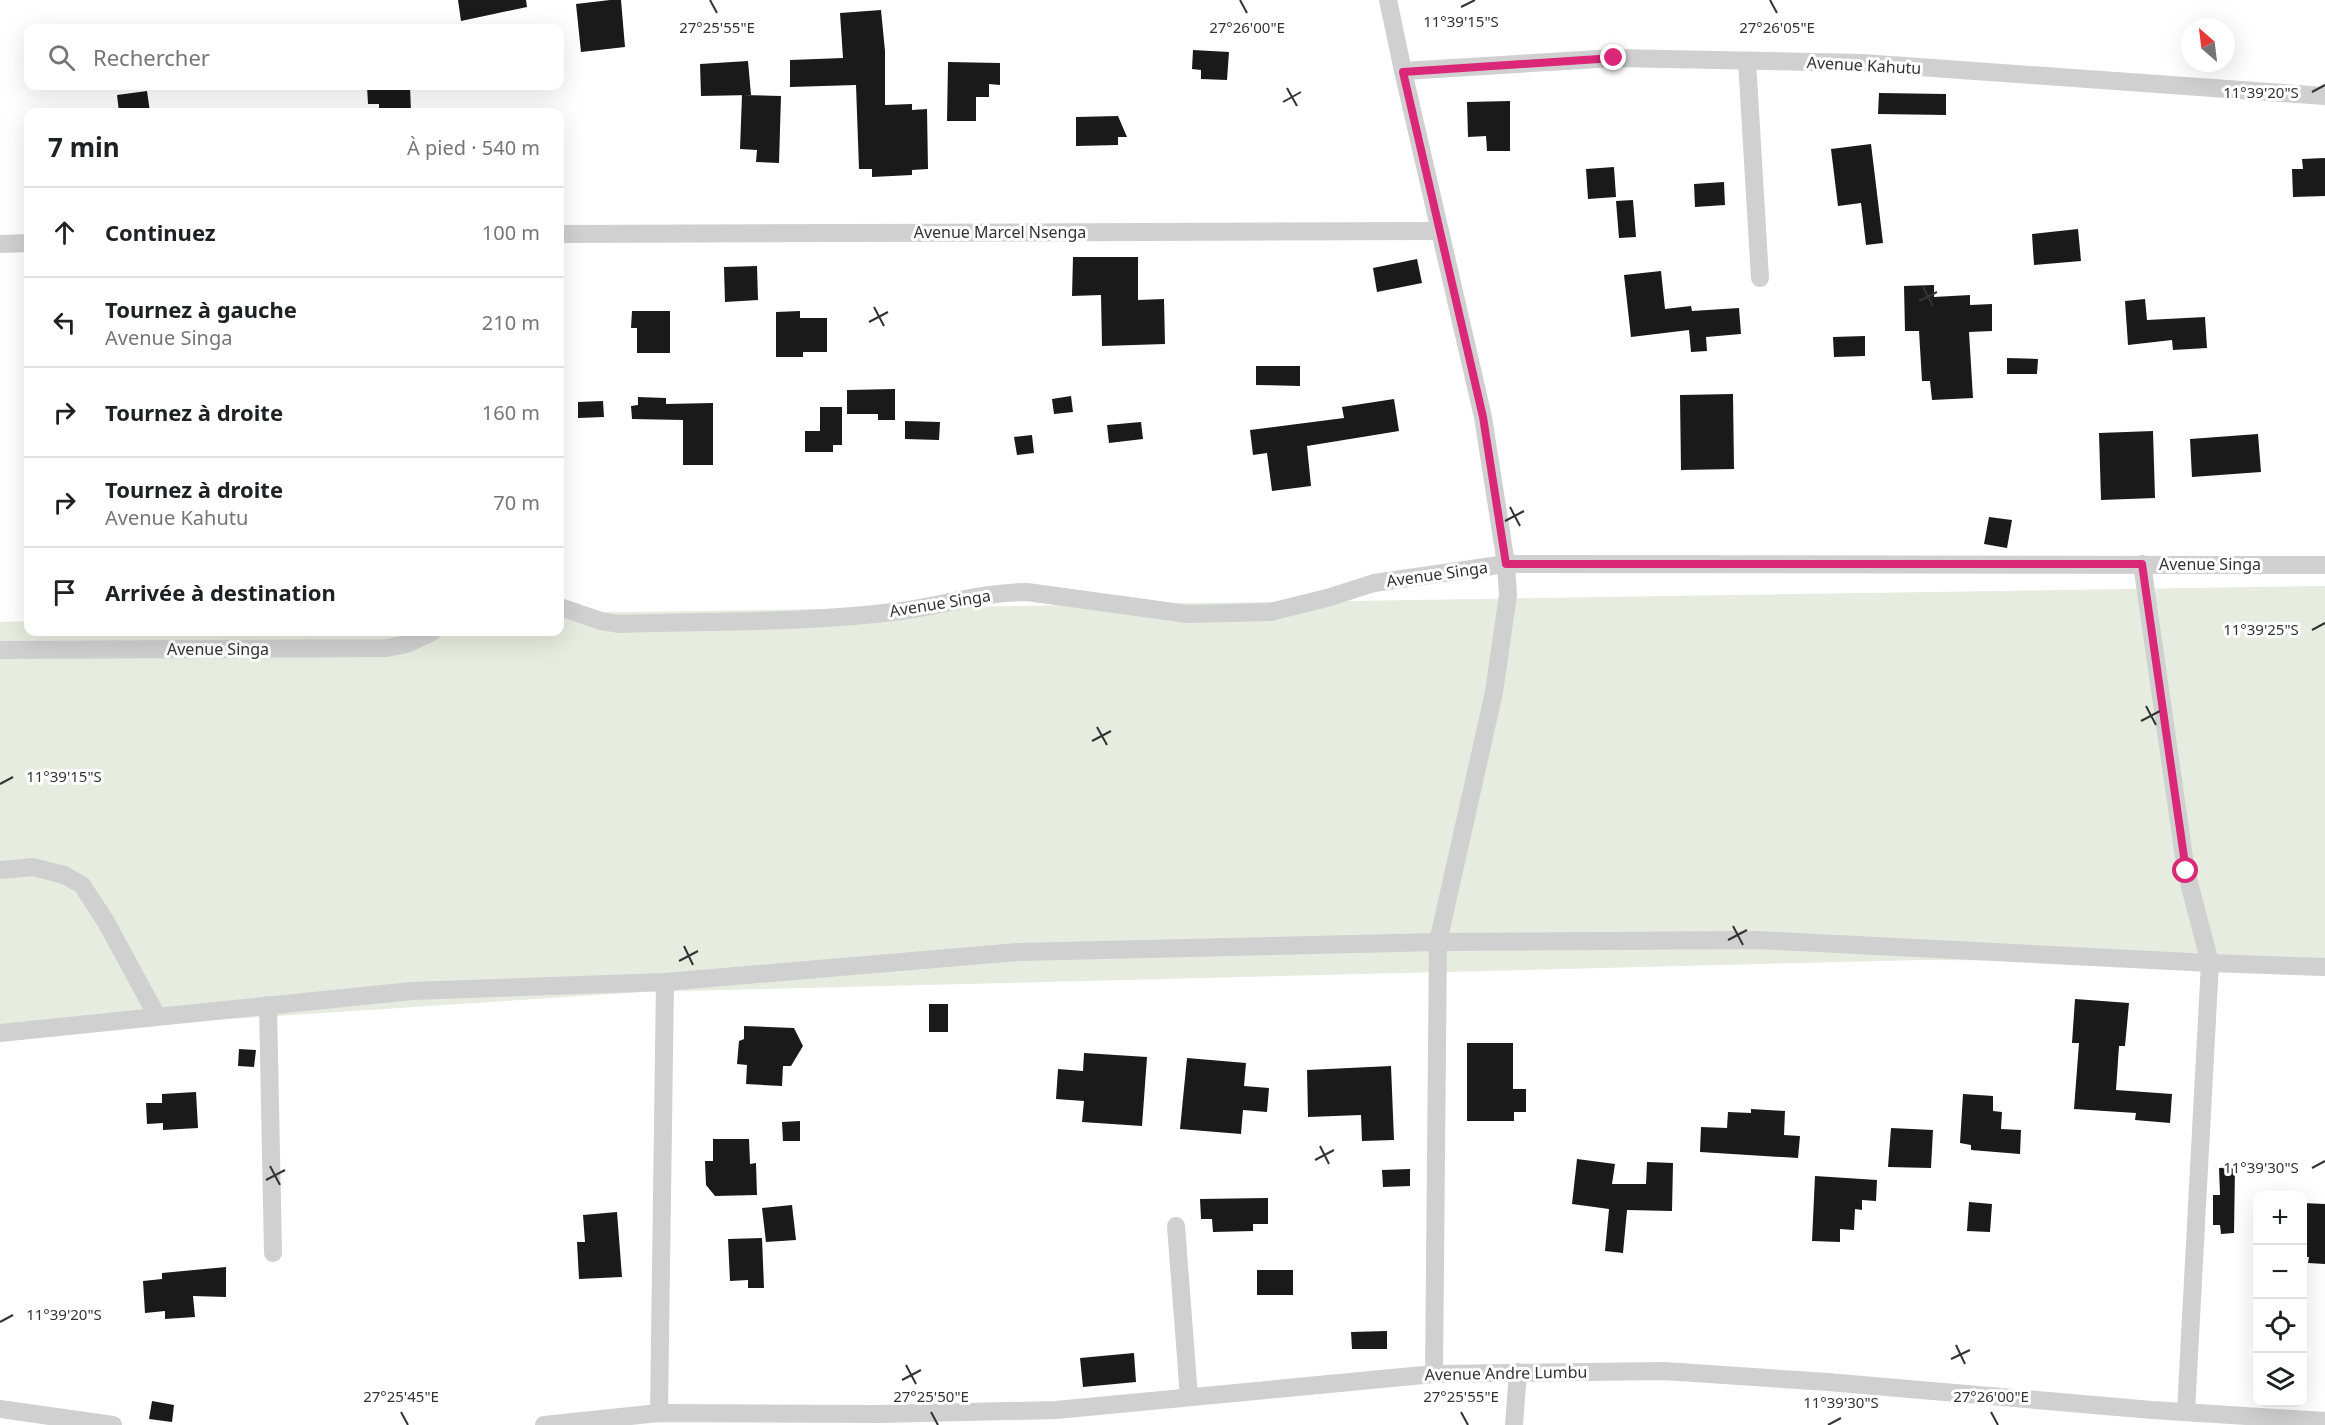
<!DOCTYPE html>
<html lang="fr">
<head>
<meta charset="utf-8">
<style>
  :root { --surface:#fff; --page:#f2f2f2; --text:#202124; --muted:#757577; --line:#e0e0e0 }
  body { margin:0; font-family:"Noto Sans",sans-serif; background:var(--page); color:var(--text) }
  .controls { position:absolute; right:18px; bottom:18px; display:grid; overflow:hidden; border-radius:12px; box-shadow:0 6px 24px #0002 }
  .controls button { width:54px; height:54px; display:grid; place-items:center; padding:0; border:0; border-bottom:2px solid var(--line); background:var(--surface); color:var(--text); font:30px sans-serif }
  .compass { position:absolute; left:2181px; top:18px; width:54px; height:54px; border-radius:50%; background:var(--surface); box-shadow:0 6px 24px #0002; rotate:332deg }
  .stop { position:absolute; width:18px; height:18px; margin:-14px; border:4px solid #db2777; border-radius:50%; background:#fff }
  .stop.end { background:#db2777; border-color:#fff; box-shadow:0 2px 6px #0008 }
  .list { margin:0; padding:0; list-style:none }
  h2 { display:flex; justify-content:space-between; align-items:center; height:78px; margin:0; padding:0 24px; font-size:26px }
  h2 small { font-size:20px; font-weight:400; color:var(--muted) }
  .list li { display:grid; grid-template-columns:39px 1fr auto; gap:18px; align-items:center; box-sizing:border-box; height:90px; padding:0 24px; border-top:2px solid var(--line) }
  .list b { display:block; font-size:22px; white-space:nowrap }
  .list p { margin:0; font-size:20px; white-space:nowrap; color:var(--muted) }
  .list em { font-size:20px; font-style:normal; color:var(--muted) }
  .icon { flex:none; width:33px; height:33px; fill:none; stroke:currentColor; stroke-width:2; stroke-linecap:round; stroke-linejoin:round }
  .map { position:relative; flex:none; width:2325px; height:1425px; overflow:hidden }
  .search { position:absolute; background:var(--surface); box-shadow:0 6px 24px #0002; left:24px; top:24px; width:540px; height:66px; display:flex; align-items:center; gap:15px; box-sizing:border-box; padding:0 21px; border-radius:12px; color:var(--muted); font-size:22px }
  .panel { position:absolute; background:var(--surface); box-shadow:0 6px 24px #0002; left:24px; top:108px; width:540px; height:528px; border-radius:12px }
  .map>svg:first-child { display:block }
  .green { fill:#e6ecdf }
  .building { fill:#1a1a1a }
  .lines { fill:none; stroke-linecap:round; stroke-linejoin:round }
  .street { stroke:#d0d0d0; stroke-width:18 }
  .route { stroke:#db2777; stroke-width:8 }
  .ticks { fill:none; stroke:#333; stroke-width:2 }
  .labels { text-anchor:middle; stroke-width:6; stroke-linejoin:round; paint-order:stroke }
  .street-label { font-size:16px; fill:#333; stroke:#fff }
  .ticks-label { font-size:15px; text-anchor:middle; fill:#333; stroke:#fff; stroke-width:6; stroke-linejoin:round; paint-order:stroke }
</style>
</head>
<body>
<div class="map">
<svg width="2325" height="1425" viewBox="0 0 2325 1425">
  <rect width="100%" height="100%" fill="#fff"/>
  <polygon class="green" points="2325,586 2325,963 1922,960 644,992 0,1034 0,622 28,621 28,632 560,632 560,613"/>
  <g class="building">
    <polygon points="458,0 526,0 527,7 461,21"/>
    <polygon points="610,0 621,0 625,47 581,52 576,4"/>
    <polygon points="881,10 885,51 885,105 912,104 912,110 927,109 928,169 912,170 912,175 872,177 872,169 859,169 856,85 790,87 790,60 843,58 840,13"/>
    <polygon points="1193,50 1229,52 1227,80 1201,79 1201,70 1192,69"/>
    <polygon points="748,61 751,95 701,96 700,64"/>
    <polygon points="948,62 1000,63 1000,85 989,84 989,97 976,97 976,121 947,121"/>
    <polygon points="367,86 410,86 411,112 379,112 379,104 368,104"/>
    <polygon points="147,91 150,112 119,112 117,95"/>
    <polygon points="1879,93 1946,94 1946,115 1878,114"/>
    <polygon points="742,95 781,96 779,163 756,162 757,150 740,149"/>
    <polygon points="1510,101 1510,151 1487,151 1486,136 1468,137 1467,102"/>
    <polygon points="1118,116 1127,137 1118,137 1118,145 1076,146 1076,117"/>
    <polygon points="1871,144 1883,243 1866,245 1861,203 1838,206 1831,149"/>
    <polygon points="2325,158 2325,196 2293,197 2292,169 2303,169 2302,159"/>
    <polygon points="1614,167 1616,197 1588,199 1586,169"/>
    <polygon points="1724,182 1725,205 1695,207 1694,184"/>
    <polygon points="1633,200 1636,237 1619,238 1616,201"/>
    <polygon points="2078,229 2081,261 2034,265 2032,234"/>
    <polygon points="1073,257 1138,257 1138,300 1164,299 1165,344 1102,346 1101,295 1072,296"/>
    <polygon points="1417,259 1422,283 1377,292 1373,268"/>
    <polygon points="757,266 758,300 725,302 724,267"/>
    <polygon points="1661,271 1665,309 1691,306 1692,311 1739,308 1741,334 1706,337 1707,351 1691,352 1689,330 1631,337 1624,275"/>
    <polygon points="1934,285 1934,297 1970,295 1970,305 1992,304 1992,331 1969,332 1973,398 1932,400 1930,381 1922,381 1919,331 1905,331 1904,286"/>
    <polygon points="2145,299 2147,320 2205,317 2207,348 2173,350 2172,340 2128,345 2125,301"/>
    <polygon points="632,311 670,311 670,353 637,353 637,328 631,328"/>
    <polygon points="800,311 800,318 827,318 827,352 803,352 803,357 776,357 776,312"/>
    <polygon points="1865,336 1865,356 1834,357 1833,337"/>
    <polygon points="2007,358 2038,359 2037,374 2007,374"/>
    <polygon points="1256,366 1300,366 1300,386 1256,385"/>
    <polygon points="895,389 895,420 878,420 878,414 847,414 847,390"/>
    <polygon points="1733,394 1734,469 1681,470 1680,395"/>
    <polygon points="1071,396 1073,412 1054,414 1052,399"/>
    <polygon points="638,397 666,398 666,404 713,403 713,465 683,465 683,420 632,419 631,406 638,405"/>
    <polygon points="1394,399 1399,431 1307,446 1311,486 1272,491 1267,453 1253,455 1250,430 1344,418 1342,407"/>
    <polygon points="603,401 604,417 578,418 578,402"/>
    <polygon points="820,407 842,407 842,445 833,445 833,452 805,452 805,431 820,431"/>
    <polygon points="905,421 940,422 939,440 905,439"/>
    <polygon points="1141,422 1143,439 1109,443 1107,425"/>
    <polygon points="2153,431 2155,498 2101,500 2099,433"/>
    <polygon points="2258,434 2261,472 2192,477 2190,439"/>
    <polygon points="1032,435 1034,453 1017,455 1014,437"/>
    <polygon points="1989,517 2012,520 2007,548 1984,544"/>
    <polygon points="2075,999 2129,1003 2125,1046 2119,1046 2116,1090 2172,1094 2170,1123 2135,1120 2136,1113 2074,1109 2079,1043 2072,1043"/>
    <rect x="929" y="1004" width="19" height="28"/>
    <polygon points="744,1026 794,1028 803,1046 791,1066 783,1066 782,1086 746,1084 747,1065 737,1064 739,1041 744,1039"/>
    <polygon points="1467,1043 1513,1043 1513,1089 1526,1089 1526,1112 1514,1112 1514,1121 1467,1121"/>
    <polygon points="239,1049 256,1050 254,1067 238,1066"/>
    <polygon points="1084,1053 1147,1057 1142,1126 1082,1122 1084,1101 1056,1099 1058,1069 1083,1071"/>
    <polygon points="1187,1058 1246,1063 1244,1086 1269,1088 1267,1112 1243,1110 1241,1134 1180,1129"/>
    <polygon points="1391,1066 1394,1140 1362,1141 1361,1115 1308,1117 1307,1070"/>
    <polygon points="196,1092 198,1128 163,1130 163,1123 147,1124 146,1103 162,1103 162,1094"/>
    <polygon points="1963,1094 1993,1096 1993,1111 2002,1112 2001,1129 2021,1130 2020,1154 1971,1150 1971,1145 1960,1143"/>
    <polygon points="1751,1109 1785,1111 1784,1135 1800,1136 1798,1158 1700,1152 1701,1127 1727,1128 1728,1112 1751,1113"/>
    <polygon points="800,1121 800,1141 783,1141 782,1122"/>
    <polygon points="1891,1128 1933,1130 1931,1168 1888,1167"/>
    <polygon points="713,1139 749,1139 750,1164 756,1163 757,1195 715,1196 706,1185 705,1161 713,1161"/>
    <polygon points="1577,1159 1615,1164 1612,1184 1646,1184 1647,1162 1673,1163 1672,1211 1627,1210 1623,1253 1605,1251 1609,1209 1572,1204"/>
    <polygon points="2235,1167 2234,1233 2221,1234 2220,1225 2213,1225 2213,1195 2220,1195 2219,1168"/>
    <polygon points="1410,1169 1410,1186 1383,1187 1382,1170"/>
    <polygon points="1815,1176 1877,1180 1876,1201 1862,1200 1862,1210 1855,1209 1854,1230 1840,1229 1840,1242 1812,1241"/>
    <polygon points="1268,1198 1268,1224 1253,1224 1253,1231 1213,1232 1212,1219 1201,1219 1200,1199"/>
    <polygon points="1969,1202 1992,1204 1990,1232 1967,1231"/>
    <polygon points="2302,1203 2325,1204 2325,1264 2308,1263 2309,1257 2302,1257"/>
    <polygon points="792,1205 796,1240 766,1242 762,1208"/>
    <polygon points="617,1212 622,1277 579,1279 577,1242 585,1242 583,1215"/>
    <polygon points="762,1238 764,1288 748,1288 748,1280 730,1281 728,1239"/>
    <polygon points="226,1267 226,1297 193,1296 195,1317 165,1319 165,1311 145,1313 143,1281 162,1279 162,1273"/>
    <rect x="1257" y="1270" width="36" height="25"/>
    <polygon points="1387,1331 1387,1349 1352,1349 1351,1332"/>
    <polygon points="1134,1353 1136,1382 1083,1387 1080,1358"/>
    <polygon points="152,1401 174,1405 172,1422 149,1419"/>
  </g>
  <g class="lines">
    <g class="street">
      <polyline points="1388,0 1403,71 1483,417 1506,564 1508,595 1494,692 1438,942 1434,1374"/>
      <polyline points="1747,61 1760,278"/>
      <polyline points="1403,71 1614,58 1863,63 2325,96"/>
      <polyline points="560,234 1440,231"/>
      <polyline points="0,244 28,243"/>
      <polyline points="2142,564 2186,871 2210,963 2186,1411"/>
      <path d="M560,607L601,621L618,624C712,621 808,623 901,611C943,605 985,592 1027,592L1188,614L1270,612L1327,598L1374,583L1506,564L2325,565"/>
      <polyline points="0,650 387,648 406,644 432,632"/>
      <polyline points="0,870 33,867 64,875 82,885 106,922 157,1016"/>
      <polyline points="268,1005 273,1253"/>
      <polyline points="0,1033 412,991 665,982 1018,952 1438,942 1757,940 2210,963 2325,967"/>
      <polyline points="1176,1226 1189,1397"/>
      <polyline points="0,1409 113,1425"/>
      <polyline points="659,1413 665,982"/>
      <polyline points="544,1425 659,1413 879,1414 1056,1410 1434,1374 1664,1371 1828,1382 2152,1410 2325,1421"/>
      <polyline points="1514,1425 1518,1372"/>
    </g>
  </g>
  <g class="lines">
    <polyline class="route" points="1614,58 1403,72 1483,417 1506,564 2142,564 2186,871"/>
  </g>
  <path class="ticks" d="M710,0L717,13M1240,0L1247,13M1770,0L1777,13M1461,7L1475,0M1287,88L1297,106M2312,92L2325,85M1283,102L1301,92M1923,287L1933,306M1919,301L1937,292M874,307L884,326M869,322L888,312M1510,507L1520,526M1505,521L1524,511M2312,630L2325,623M2146,706L2156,725M2141,721L2160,711M1097,727L1107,745M1092,741L1111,731M0,784L13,777M1733,926L1743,945M1728,940L1747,930M684,946L693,965M679,961L698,951M1320,1146L1329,1164M1315,1160L1334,1150M270,1166L280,1185M2312,1168L2325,1161M266,1180L285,1170M0,1322L13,1315M1956,1345L1965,1364M1951,1359L1970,1350M906,1365L916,1384M902,1380L921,1370M401,1412L408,1425M931,1412L938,1425M1461,1412L1468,1425M1991,1412L1998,1425M1828,1425L1841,1418"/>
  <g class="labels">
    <g class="street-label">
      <text transform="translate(1864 65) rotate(3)" y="6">Avenue Kahutu</text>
      <text x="1000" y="238">Avenue Marcel Nsenga</text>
      <text x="2210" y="570">Avenue Singa</text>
      <text transform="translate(1437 574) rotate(-8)" y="6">Avenue Singa</text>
      <text transform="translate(940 603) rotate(-9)" y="6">Avenue Singa</text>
      <text x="218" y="655">Avenue Singa</text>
      <text transform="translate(1506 1373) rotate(-1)" y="6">Avenue Andre Lumbu</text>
    </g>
  </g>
  <g class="ticks-label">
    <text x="1461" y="27">11°39'15"S</text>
    <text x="717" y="33">27°25'55"E</text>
    <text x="1247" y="33">27°26'00"E</text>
    <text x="1777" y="33">27°26'05"E</text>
    <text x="2261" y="98">11°39'20"S</text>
    <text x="2261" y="635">11°39'25"S</text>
    <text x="64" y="782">11°39'15"S</text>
    <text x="2261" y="1173">11°39'30"S</text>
    <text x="64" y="1320">11°39'20"S</text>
    <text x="401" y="1402">27°25'45"E</text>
    <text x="931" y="1402">27°25'50"E</text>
    <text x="1461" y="1402">27°25'55"E</text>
    <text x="1991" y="1402">27°26'00"E</text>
    <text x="1841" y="1408">11°39'30"S</text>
  </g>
</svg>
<div class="controls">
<button>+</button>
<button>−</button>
<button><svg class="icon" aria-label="locate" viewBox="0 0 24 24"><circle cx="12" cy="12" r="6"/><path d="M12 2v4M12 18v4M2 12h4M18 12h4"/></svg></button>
<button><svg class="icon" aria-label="layers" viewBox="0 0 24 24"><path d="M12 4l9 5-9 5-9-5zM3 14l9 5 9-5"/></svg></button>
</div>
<svg class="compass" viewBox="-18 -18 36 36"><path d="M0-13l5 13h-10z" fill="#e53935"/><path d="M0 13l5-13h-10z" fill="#757577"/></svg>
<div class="stop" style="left:2186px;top:871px"></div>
<div class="stop end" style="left:1614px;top:58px"></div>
<div class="search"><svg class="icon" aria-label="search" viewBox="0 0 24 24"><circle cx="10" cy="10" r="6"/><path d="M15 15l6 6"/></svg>Rechercher</div>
<section class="panel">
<h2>7 min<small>À pied · 540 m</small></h2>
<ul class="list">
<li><svg class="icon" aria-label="ahead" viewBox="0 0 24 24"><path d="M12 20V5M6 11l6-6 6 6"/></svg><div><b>Continuez</b></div><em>100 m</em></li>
<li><svg class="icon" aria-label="left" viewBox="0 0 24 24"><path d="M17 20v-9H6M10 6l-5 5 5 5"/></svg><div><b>Tournez à gauche</b><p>Avenue Singa</p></div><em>210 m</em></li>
<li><svg class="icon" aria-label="right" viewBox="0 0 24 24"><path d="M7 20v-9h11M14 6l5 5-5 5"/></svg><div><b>Tournez à droite</b></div><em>160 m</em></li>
<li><svg class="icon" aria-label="right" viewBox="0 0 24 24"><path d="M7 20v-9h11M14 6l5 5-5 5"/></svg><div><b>Tournez à droite</b><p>Avenue Kahutu</p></div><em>70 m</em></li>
<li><svg class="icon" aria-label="arrive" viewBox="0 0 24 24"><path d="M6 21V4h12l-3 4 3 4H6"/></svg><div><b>Arrivée à destination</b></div></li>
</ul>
</section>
</div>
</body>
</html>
